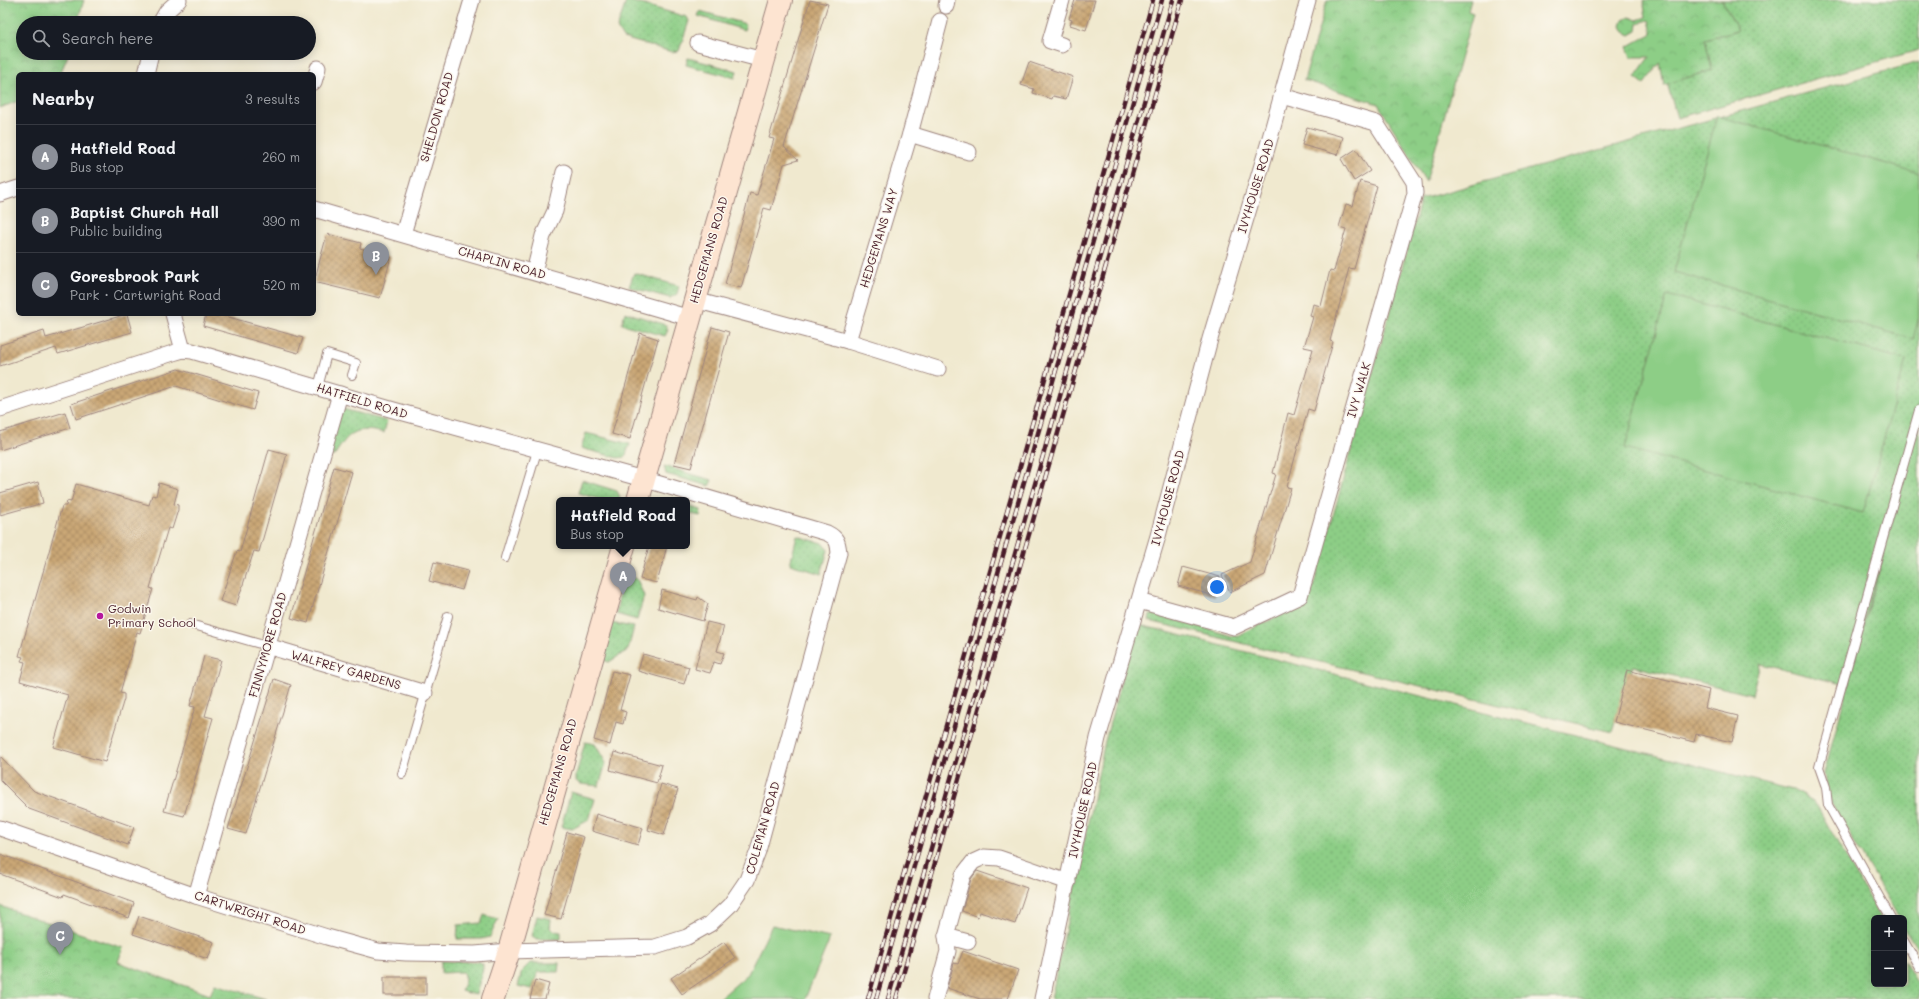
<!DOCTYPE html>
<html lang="en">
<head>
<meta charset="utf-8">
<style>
  :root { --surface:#171b24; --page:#20242c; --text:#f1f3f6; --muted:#9ea1a6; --line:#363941; --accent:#8c9099 }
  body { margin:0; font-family:Mali,sans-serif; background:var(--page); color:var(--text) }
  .controls { position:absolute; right:12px; bottom:12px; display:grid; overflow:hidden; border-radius:6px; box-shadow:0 2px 10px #0003 }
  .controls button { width:36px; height:36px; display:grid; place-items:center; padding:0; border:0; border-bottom:1px solid var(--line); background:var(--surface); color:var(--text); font:20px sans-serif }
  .you { position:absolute; left:1217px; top:587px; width:14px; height:14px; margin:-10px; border:3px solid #fff; border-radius:50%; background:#1a73e8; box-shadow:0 0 0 6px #1a73e833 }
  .badge { display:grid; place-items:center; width:26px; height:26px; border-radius:50%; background:var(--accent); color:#fff; font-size:13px; font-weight:700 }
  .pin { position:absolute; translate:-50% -33px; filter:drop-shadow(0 1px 2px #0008) }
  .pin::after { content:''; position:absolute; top:21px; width:14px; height:12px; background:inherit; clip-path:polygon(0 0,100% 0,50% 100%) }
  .popup { position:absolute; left:556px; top:497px; width:134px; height:52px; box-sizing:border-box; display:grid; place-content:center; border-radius:6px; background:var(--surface); filter:drop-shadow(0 1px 3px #0005); font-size:13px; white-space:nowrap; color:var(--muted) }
  .popup b { font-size:15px; color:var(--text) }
  .popup::after { content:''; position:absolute; left:50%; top:100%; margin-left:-8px; border:8px solid transparent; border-top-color:var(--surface) }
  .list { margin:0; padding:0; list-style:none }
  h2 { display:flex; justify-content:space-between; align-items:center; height:52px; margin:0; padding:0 16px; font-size:17px }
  h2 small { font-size:13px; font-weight:400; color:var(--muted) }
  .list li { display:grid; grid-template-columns:26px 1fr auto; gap:12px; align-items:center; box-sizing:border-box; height:64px; padding:0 16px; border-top:1px solid var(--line) }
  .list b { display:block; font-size:15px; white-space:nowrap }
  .list p { margin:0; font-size:13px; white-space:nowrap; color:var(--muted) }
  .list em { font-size:13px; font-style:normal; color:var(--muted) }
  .icon { flex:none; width:22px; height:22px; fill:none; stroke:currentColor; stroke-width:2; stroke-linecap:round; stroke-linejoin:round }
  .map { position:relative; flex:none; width:1919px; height:999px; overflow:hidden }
  .search { position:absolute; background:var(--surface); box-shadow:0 2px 10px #0003; left:16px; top:16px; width:300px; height:44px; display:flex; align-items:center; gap:10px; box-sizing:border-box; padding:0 14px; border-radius:22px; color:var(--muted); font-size:15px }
  .panel { position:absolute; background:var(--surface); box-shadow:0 2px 10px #0003; left:16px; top:72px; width:300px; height:244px; border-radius:6px }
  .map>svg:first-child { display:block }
  .grass { fill:url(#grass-dots); stroke:#6c7658 }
  .park { fill:url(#park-crowns); stroke:#6c7658 }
  .garden { fill:#8dce86; stroke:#6c7658 }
  .building { fill:url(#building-cross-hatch) }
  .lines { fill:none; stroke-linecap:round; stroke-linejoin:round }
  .lane-casing { stroke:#9d847d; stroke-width:10 }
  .street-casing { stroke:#9d847d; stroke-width:17 }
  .secondary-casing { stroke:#9d847d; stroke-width:24 }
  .lane { stroke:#fff; stroke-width:8 }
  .street { stroke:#fff; stroke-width:15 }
  .secondary { stroke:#fde4d1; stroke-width:22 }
  .rail-casing { stroke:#4a1f2b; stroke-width:4.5 }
  .rail { stroke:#fbf7ec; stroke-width:3; stroke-dasharray:9; stroke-linecap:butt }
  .poi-dot { fill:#b5179e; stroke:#fbf7ec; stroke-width:1.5 }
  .labels { text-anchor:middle; stroke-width:3; stroke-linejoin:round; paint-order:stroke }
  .street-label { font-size:12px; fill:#4a1f2b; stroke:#fbf7ec }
  .poi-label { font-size:12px; fill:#4a1f2b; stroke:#fbf7ec; text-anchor:start }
</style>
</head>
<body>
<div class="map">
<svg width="1919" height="999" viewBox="0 0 1919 999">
  <defs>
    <pattern id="grass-dots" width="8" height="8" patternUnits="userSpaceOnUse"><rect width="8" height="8" fill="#8dce86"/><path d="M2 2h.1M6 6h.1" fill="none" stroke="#7bb074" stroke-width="1.8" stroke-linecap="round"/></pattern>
    <pattern id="park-crowns" width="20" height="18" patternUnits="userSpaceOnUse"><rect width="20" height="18" fill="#8dce86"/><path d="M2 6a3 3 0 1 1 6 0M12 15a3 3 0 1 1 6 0" fill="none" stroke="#7bb074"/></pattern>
    <pattern id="building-cross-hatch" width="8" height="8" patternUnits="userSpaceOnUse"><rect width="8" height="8" fill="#caa776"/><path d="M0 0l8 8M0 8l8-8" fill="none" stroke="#a68761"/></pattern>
  </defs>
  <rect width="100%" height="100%" fill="#fbf7ec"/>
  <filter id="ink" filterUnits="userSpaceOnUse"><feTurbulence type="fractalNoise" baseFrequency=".025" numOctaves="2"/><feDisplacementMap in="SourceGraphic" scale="8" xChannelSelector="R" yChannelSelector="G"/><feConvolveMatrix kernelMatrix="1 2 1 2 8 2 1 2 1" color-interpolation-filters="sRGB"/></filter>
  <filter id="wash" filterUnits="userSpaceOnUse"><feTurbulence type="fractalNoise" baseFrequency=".012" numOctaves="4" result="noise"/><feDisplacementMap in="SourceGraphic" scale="16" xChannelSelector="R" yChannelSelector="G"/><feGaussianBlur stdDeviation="0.9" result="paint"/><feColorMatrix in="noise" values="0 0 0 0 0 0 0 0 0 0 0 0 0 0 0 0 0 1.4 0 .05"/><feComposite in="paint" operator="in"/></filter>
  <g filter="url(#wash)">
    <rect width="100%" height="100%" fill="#f0e9cf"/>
    <g class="grass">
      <polygon points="1722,0 1919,0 1919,50 1677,118 1667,83 1711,70 1705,39 1738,30"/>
      <polygon points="630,1 687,17 689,21 679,51 672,52 623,38 617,28 626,2"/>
      <polygon points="700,11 746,24 744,30 698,16"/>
      <polygon points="688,58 737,71 735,78 686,65"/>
      <polygon points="1919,62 1919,420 1847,685 1760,664 1752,695 1633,666 1612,732 1149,621 1150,615 1155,614 1232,636 1239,635 1303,604 1307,602 1313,588 1421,199"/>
      <polygon points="634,273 679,286 677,294 670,298 629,287"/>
      <polygon points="625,312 666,325 668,330 665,336 622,324"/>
      <path d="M343,409L387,421L384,433C355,426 349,432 334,456L325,454Z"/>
      <polygon points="1919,424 1919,952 1904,927 1904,918 1899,918 1827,796 1824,773"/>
      <polygon points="586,433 630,444 625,457 618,458 581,448"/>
      <polygon points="664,466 712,480 709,486 666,474"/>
      <polygon points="582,480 617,491 620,497 619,500 602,500 578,493"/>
      <polygon points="687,506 701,510 700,516 687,513"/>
      <polygon points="797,536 822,543 828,550 821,574 790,564"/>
      <polygon points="623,574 637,579 644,596 637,620 616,614"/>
      <polygon points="610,623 634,627 628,650 609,662 600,659"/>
      <polygon points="1136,624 1793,790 1813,801 1817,806 1880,918 1874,918 1874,984 1904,984 1904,960 1919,986 1919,999 1051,999 1105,741"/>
      <polygon points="585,742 595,744 606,763 599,786 581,784 576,781 576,775"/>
      <polygon points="571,792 595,799 589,820 572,829 561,827"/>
      <polygon points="484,915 498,919 490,937 482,939 457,939 458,925 481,923"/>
      <polygon points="537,916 551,919 550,928 555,931 561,932 561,939 537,939 532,936"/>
      <polygon points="441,961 479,962 483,964 483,969 476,995 461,991 465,980 463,972 441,973"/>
      <polygon points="530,963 559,963 558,972 538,972 532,989 518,986 522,971"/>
    </g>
    <g class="park">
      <polygon points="0,0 84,0 77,23 23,23 23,53 69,53 60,74 18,74 18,101 0,108"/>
      <polygon points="1327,0 1471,0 1468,11 1473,13 1426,182 1378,104 1304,80"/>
      <polygon points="1643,0 1722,0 1738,30 1705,39 1712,70 1664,85 1660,63 1644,84 1635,77 1649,57 1631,57 1627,47 1652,33 1649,20 1638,23 1637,31 1630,35 1624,32 1621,26 1623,20 1629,17 1637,20 1646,17"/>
      <polygon points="0,906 123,948 118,962 210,995 215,984 266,999 0,999"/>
    </g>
    <g class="garden">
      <polygon points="1717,116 1919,173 1919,317 1913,339 1674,272"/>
      <polygon points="1667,295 1906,360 1863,513 1625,448"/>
      <polygon points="772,925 830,938 805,999 719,999 748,974"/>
    </g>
    <g id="blocks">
      <g class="building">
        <polygon points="810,0 828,4 784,147 798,160 784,164 771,210 764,208 741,288 725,284 750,193 757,195 774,139 769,138"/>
        <polygon points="1075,0 1095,0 1086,30 1070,25 1072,20 1069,19"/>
        <polygon points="1029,62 1073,77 1066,99 1053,96 1052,99 1033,93 1034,89 1021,85"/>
        <polygon points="1307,127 1343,137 1338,155 1302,145"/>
        <polygon points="1356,149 1370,171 1354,181 1341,159"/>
        <polygon points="1360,181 1377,186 1354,269 1349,268 1330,341 1333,342 1314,411 1308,409 1287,487 1291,488 1265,575 1230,592 1222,575 1250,562 1276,474 1273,473 1288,413 1294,415 1313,349 1304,347 1313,317 1310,316 1313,304 1321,306 1330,270 1334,271 1346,229 1339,227 1346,204 1353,206"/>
        <polygon points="327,234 361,243 360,248 391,257 380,298 314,282"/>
        <polygon points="127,314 132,332 58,354 56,348 0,366 0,345 44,331 46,338"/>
        <polygon points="206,314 218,314 303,338 298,353 203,326"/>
        <polygon points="712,327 729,332 691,468 674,464"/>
        <polygon points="640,333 658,339 630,439 612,434"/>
        <polygon points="178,369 258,393 253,410 176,386 76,419 71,404"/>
        <polygon points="65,412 70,428 0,450 0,432"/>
        <polygon points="269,449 287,454 259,552 254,551 236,606 220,601 237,551 240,552"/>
        <polygon points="334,467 352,472 308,623 291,618"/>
        <polygon points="38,482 43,503 0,515 0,493"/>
        <polygon points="159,483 178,489 174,504 178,505 178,510 172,529 168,528 150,588 153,589 140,633 137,632 120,693 124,694 124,699 105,762 53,747 68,695 20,681 25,662 21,661 23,657 19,656 62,506 66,506 67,501 71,502 76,484 149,505 152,495 156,496"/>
        <polygon points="649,546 667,546 657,583 640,579"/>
        <polygon points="434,562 468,571 462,590 429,581"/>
        <polygon points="1183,567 1220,577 1215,596 1178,586"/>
        <polygon points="662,590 697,600 698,597 708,604 703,621 658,608"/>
        <polygon points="707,622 724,626 717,651 724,653 720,664 714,662 710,673 695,669"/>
        <polygon points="643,654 689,667 684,684 638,671"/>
        <polygon points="204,656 221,660 205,716 213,718 184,816 164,811 195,707 190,706"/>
        <polygon points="1627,670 1709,690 1705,708 1738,716 1732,742 1696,734 1694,742 1614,722"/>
        <polygon points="612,671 630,675 620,710 626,712 623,724 616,722 610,745 594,740"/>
        <polygon points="274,679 291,685 246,834 228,829"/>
        <polygon points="614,752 662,765 657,783 610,770"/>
        <polygon points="0,756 34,791 134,827 128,845 29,809 0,780"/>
        <polygon points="661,784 678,789 664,835 648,830"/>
        <polygon points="596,814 643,828 638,845 592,831"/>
        <polygon points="567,832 584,837 561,919 544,915"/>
        <polygon points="0,854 134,903 129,918 64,894 63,897 0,874"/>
        <polygon points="977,871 1027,888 1015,924 980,912 978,917 962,911 971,879"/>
        <polygon points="139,916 214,942 208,959 133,934"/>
        <polygon points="724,942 735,958 682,994 671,978"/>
        <polygon points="963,951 1018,970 1008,999 980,999 947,988 954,963 958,964"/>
        <rect x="384" y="977" width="42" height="18"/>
        <polygon points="535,980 549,984 545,999 530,999"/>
      </g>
    </g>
  </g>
  <g filter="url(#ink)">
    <use href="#blocks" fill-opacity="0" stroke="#9d847d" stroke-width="1"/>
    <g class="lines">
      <g class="lane-casing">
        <g id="lane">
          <polyline points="318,387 327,354 356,363 352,375"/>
          <polyline points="505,558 537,451"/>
          <polyline points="190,624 267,646"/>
          <polyline points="402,774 448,616"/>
          <polyline points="1891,918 1828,805 1826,787 1819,767 1919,410"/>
          <polyline points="1904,941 1919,967"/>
        </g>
      </g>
      <g class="street-casing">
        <g id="street">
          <polyline points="1062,0 1050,41 1062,45"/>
          <polyline points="946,6 947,0"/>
          <polyline points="160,23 167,11 179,0"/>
          <polyline points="698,43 763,60"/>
          <polyline points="146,74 151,53"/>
          <polyline points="314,82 318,68"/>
          <polyline points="910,134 969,152"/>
          <polyline points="0,194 18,188"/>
          <polyline points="314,209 690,318"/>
          <polyline points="403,234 472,0"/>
          <polyline points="534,272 543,236 555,211 564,172"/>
          <polyline points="695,300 848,341 938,369"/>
          <polyline points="173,314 183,350"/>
          <polyline points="848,341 910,134 940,21"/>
          <path d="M0,409L173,353L183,350L192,351L397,411L643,479L827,533C837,538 838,542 839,553L758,851L747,880L730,905L710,924L687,937L655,947L509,951L475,954L406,953L378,951L327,937L196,896L0,828"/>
          <polyline points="1139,601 1234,627 1300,596 1415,193 1414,182 1376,123 1282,96"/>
          <polyline points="267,646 425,693"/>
          <polyline points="196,896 340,394"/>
          <polyline points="968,942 946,936 963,875 973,862 984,857 999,858 1068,882"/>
          <polyline points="935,999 948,951 946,936"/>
          <polyline points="1042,999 1098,738 1158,536 1210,339 1268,145 1308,0"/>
        </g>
      </g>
      <g class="secondary-casing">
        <g id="secondary">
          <polyline points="638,500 781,0"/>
          <polyline points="493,999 509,951 624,546"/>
        </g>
      </g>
      <use href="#lane" class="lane"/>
      <use href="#street" class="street"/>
      <use href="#secondary" class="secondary"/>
      <g class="rail-casing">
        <g id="rail">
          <polyline points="868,999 1153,0"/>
          <polyline points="876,999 1162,0"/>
          <polyline points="888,999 1173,0"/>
          <polyline points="896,999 1182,0"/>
        </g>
      </g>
      <use href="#rail" class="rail"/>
    </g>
  </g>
  <circle class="poi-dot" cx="100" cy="616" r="4"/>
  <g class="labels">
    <g class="street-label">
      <text transform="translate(437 117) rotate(-74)" y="4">SHELDON ROAD</text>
      <text transform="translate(1256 186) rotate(-73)" y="4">IVYHOUSE ROAD</text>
      <text transform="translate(879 238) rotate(-73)" y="4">HEDGEMANS WAY</text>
      <text transform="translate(709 250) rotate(-74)" y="4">HEDGEMANS ROAD</text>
      <text transform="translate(502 263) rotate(16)" y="4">CHAPLIN ROAD</text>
      <text transform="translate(1359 390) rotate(-74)" y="4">IVY WALK</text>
      <text transform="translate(362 401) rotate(17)" y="4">HATFIELD ROAD</text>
      <text transform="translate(1168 498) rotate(-75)" y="4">IVYHOUSE ROAD</text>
      <text transform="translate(268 645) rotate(-74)" y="4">FINNYMORE ROAD</text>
      <text transform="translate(346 670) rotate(16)" y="4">WALFREY GARDENS</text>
      <text transform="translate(558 772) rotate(-74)" y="4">HEDGEMANS ROAD</text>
      <text transform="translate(1083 810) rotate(-78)" y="4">IVYHOUSE ROAD</text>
      <text transform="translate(763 828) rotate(-74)" y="4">COLEMAN ROAD</text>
      <text transform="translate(250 913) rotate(18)" y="4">CARTWRIGHT ROAD</text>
    </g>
    <g class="poi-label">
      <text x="108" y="613">Godwin<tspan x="108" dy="14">Primary School</tspan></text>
    </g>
  </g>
</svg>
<div class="controls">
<button>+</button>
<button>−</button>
</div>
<div class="you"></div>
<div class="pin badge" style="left:623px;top:595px">A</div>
<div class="popup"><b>Hatfield Road</b>Bus stop</div>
<div class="pin badge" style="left:376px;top:275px">B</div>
<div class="pin badge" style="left:60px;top:955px">C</div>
<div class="search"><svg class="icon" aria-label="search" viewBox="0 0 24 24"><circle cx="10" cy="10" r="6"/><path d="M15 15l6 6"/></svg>Search here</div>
<section class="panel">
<h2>Nearby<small>3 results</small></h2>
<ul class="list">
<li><span class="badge">A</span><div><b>Hatfield Road</b><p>Bus stop</p></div><em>260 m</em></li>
<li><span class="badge">B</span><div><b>Baptist Church Hall</b><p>Public building</p></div><em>390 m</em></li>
<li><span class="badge">C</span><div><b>Goresbrook Park</b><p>Park · Cartwright Road</p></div><em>520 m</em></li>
</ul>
</section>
</div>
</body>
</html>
